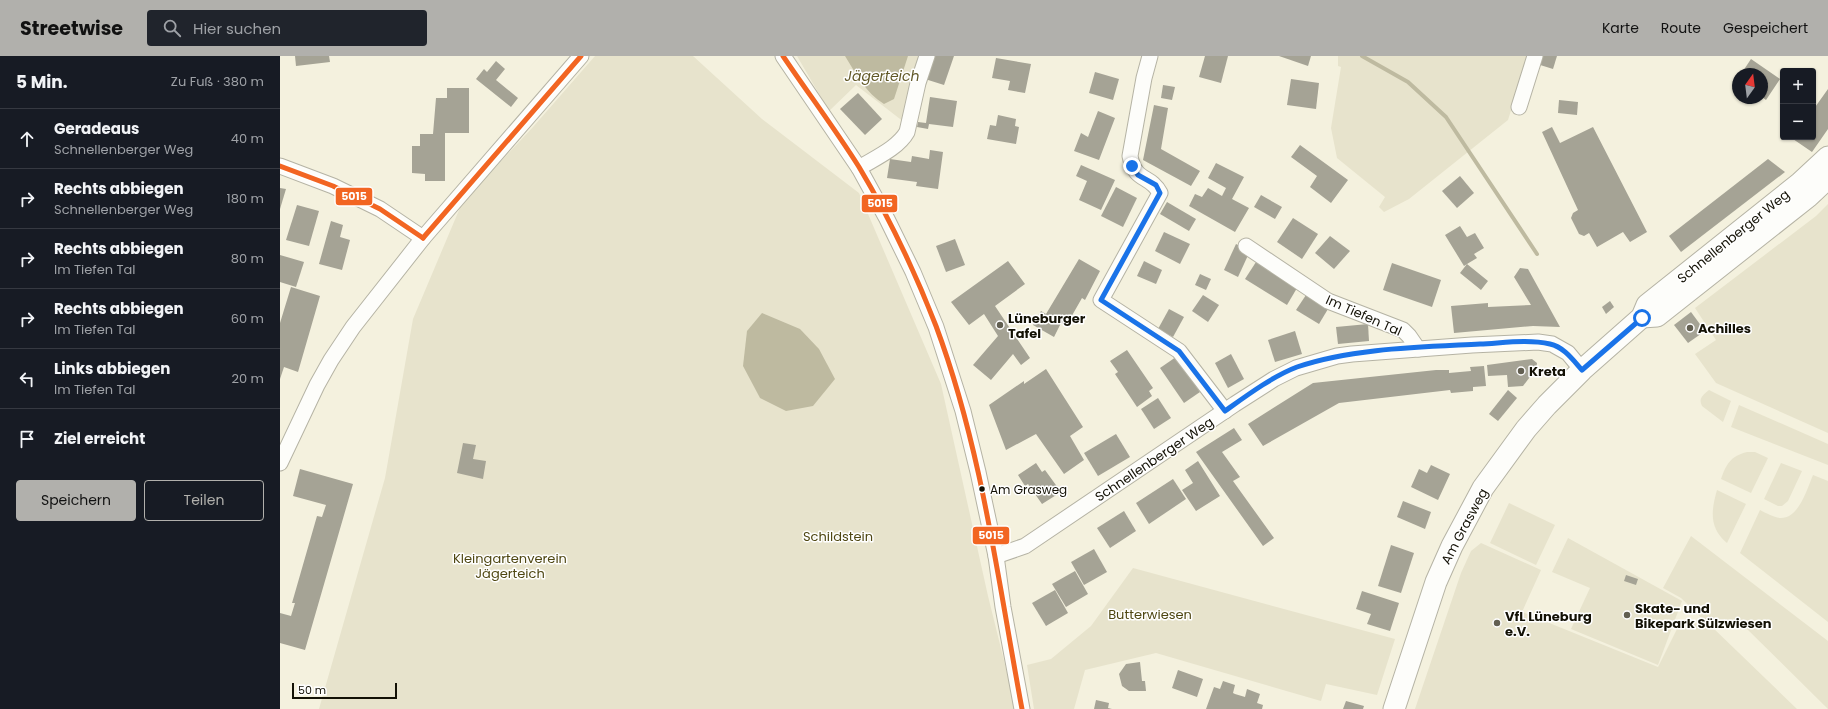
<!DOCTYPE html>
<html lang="de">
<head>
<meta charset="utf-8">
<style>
  :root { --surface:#171b24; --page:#20242c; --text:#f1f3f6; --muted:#9ea1a6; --line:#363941; --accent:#b1b0ac }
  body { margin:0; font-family:Poppins,sans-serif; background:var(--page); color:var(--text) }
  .controls { position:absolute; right:12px; top:12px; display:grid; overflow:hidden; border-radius:4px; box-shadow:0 1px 3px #0004 }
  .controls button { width:36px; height:36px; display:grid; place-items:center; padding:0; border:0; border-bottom:1px solid var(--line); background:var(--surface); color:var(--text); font:20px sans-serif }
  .compass { position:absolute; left:1452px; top:12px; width:36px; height:36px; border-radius:50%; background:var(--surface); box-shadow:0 1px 3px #0004; rotate:14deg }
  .scale { position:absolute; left:12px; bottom:10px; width:105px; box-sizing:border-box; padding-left:4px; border:2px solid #131105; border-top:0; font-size:11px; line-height:14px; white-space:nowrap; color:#131105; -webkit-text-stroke:3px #fff; paint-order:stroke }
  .stop { position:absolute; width:12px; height:12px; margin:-9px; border:3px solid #1a73e8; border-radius:50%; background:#fff }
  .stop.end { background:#1a73e8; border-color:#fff; box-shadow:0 1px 4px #0008 }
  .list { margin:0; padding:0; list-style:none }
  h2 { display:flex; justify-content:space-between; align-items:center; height:52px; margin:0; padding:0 16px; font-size:17px }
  h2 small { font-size:13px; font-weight:400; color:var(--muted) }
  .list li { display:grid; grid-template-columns:26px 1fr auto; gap:12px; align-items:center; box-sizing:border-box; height:60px; padding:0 16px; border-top:1px solid var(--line) }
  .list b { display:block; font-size:15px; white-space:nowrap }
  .list p { margin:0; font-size:13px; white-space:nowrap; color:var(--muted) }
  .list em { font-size:13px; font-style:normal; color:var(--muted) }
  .actions { display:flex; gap:8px; padding:12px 16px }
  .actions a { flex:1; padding:9px 0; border:1px solid var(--accent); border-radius:4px; text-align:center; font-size:14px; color:var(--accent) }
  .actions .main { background:var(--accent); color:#111 }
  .icon { flex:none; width:22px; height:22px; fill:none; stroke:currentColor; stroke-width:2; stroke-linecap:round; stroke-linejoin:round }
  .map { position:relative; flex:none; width:1548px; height:653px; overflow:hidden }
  header { display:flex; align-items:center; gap:24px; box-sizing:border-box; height:56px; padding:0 20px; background:var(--accent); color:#111 }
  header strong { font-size:19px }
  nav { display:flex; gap:22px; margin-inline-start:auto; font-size:14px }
  .search { width:280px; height:36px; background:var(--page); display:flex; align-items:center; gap:10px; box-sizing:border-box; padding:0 14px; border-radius:4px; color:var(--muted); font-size:15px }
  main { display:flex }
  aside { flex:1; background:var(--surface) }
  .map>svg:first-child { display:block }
  .green { fill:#e7e3cc }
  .water { fill:#bebaa0 }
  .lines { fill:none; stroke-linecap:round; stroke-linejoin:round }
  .stream { stroke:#bebaa0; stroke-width:4 }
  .building { fill:#a5a395 }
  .minor-casing { stroke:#b5b3a4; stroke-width:17 }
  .secondary-casing { stroke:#b5b3a4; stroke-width:23 }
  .minor { stroke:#fdfdfa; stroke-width:15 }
  .secondary { stroke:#fdfdfa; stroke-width:21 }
  .bus-1-casing { stroke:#fff; stroke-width:8 }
  .bus-1 { stroke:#f26522; stroke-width:5 }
  .route { stroke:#1a73e8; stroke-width:5 }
  .poi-dot { fill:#625f51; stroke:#fff; stroke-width:1.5 }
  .bus-dot { fill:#131105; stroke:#fff; stroke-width:1.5 }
  .labels { text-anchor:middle; stroke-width:3; stroke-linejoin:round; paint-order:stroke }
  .bus-label { font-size:12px; fill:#131105; stroke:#fff; text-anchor:start }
  .street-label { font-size:13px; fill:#131105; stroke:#fff }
  .poi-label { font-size:13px; font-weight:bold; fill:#131105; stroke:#fff; text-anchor:start }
  .park-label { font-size:13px; fill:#4f4712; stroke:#fff }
  .water-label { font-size:14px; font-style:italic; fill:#615826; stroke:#fff }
  .line-badge { stroke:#fff; stroke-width:1.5 }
  .badge-label { font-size:11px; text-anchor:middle; font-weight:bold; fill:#fff }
</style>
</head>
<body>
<header>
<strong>Streetwise</strong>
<div class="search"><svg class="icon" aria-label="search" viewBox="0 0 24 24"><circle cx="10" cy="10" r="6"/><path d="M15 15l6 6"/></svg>Hier suchen</div>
<nav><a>Karte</a><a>Route</a><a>Gespeichert</a></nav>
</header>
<main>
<aside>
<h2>5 Min.<small>Zu Fuß · 380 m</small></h2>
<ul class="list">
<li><svg class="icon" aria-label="ahead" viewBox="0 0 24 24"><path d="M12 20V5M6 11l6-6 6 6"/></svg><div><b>Geradeaus</b><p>Schnellenberger Weg</p></div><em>40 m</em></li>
<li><svg class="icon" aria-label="right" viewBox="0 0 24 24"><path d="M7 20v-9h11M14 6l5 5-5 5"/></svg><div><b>Rechts abbiegen</b><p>Schnellenberger Weg</p></div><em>180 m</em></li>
<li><svg class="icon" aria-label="right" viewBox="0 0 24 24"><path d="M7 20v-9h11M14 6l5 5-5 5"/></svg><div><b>Rechts abbiegen</b><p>Im Tiefen Tal</p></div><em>80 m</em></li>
<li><svg class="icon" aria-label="right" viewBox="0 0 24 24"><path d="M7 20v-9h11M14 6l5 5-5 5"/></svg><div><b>Rechts abbiegen</b><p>Im Tiefen Tal</p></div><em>60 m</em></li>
<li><svg class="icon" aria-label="left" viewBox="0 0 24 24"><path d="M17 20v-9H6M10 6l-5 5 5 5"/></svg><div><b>Links abbiegen</b><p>Im Tiefen Tal</p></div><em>20 m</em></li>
<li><svg class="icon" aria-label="arrive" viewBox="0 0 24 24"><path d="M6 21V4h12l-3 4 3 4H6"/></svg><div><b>Ziel erreicht</b></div></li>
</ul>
<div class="actions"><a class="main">Speichern</a><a>Teilen</a></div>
</aside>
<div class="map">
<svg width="1548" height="653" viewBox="0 0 1548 653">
  <rect width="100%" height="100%" fill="#f4f1de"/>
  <g class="green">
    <polygon points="315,0 413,0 482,63 579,137 661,328 708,540 736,653 39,653 105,422 133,263 182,147 253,71"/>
    <polygon points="517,0 642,0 624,66 576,29 549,55"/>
    <polygon points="1058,0 1248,0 1228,64 1129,143 1104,156 1099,151 1105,141 1057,102 1051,72 1061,11 1058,10"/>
    <polygon points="1548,148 1548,377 1436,327 1415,298 1436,284 1415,252 1536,160"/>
    <path d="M1429,334L1451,345L1443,366L1422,350C1418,342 1423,339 1429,334Z"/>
    <polygon points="1459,349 1548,388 1548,409 1451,371"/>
    <path d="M1467,396H1475L1488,402L1471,437L1441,423C1446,408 1451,400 1467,396Z"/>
    <polygon points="1501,407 1522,415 1508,445 1502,450 1498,450 1484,443"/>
    <path d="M1533,419L1548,425V566L1460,497L1480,454C1486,457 1493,461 1500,462C1519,463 1527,433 1533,419Z"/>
    <path d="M1437,434L1466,448L1447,487C1429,472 1431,455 1437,434Z"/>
    <polygon points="1229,447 1275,469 1256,509 1210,487"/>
    <polygon points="1411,480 1548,585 1548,653 1467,573 1431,570 1517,653 1135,653 1181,517 1191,495 1201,487 1261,514 1242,556 1378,611 1401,565 1430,570 1401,542 1383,532"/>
    <polygon points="1288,482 1402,545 1378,609 1291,573 1310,532 1272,516"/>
    <polygon points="853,512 1115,583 1097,639 1046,628 1041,645 876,597 805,614 794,653 754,653 747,609 771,603 811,570"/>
  </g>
  <g class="water">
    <path d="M565,0H628L614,43L604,48C586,37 576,18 565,0Z"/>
    <polygon points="482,257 520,273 539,293 555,323 533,350 506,355 480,342 463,310 467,275"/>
  </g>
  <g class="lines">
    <polyline class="stream" points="1082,0 1128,26 1166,61 1257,198"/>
  </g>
  <g class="building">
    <polygon points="15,0 49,0 50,6 16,10"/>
    <polygon points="653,0 674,0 664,29 645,23"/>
    <polygon points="925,0 948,0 941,27 919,21"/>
    <polygon points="999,0 1031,0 1028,10"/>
    <polygon points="1260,0 1277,0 1273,13 1257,8"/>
    <polygon points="716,2 751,8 745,37 728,34 730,25 712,22"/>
    <polygon points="1471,3 1500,23 1486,44 1482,41 1482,18 1461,18"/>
    <polygon points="216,5 225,13 216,24 238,42 231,51 196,23 204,13 207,16"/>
    <polygon points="815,16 839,23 833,44 809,37"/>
    <polygon points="1011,23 1039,27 1036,53 1007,49"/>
    <polygon points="883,29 895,31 892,44 881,42"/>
    <polygon points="167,32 189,32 189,77 165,77 165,125 145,125 145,118 132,117 132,90 140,90 140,78 153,78 156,42 167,42"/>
    <polygon points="1548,33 1548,73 1532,96 1513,83 1514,81 1533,81 1533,54"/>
    <polygon points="578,37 602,63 585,79 560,53"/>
    <polygon points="650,41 677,45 673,71 649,68 648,73 637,71 638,66 646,67"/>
    <polygon points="1279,44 1298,46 1297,59 1278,57"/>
    <polygon points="874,49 888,52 881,93 920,115 911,130 863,104"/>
    <polygon points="818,55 835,62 819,104 794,95 801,77 808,81"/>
    <polygon points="718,59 736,63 735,70 739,71 736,88 707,83 710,69 716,70"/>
    <polygon points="1272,71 1280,87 1313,71 1367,176 1350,186 1343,176 1317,191 1309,177 1304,180 1299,178 1291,162 1293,157 1298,154 1262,76"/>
    <polygon points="1020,89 1068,124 1051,147 1030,131 1037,120 1011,101"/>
    <polygon points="650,94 663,96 658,133 636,130 637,126 607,122 610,103 631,106 632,100 649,103"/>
    <polygon points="1488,103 1505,116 1401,196 1389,180"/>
    <polygon points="936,107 964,121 952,143 969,152 955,176 909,150 915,138 922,141 928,132 942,140 946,132 928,122"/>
    <polygon points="801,109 835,124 821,154 799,144 807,125 796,120"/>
    <polygon points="1180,120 1194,137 1177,152 1162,135"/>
    <polygon points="836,131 857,142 843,171 821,160"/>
    <polygon points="0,132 6,133 0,153"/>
    <polygon points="981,139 1002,151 995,163 974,151"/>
    <polygon points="887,146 916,163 909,175 880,158"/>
    <polygon points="17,149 39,155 29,190 6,184"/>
    <polygon points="1013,162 1038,178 1022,203 997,186"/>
    <polygon points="51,165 63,169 60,181 70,184 62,214 39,208"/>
    <polygon points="1180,170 1187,181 1195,177 1204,192 1194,198 1197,202 1187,208 1208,225 1201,234 1180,217 1187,208 1184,210 1165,179"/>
    <polygon points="884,176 910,188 900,208 875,195"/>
    <polygon points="1050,180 1070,195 1054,213 1035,197"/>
    <polygon points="675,183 685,209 666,216 656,190"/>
    <polygon points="956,188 970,195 958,221 944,214"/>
    <polygon points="0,199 24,206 16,231 0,226"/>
    <polygon points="799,203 820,215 805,244 802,242 786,270 781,267 774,281 753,269 761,255 766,258"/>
    <polygon points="728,205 745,228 715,250 750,302 741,309 733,298 711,324 693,309 718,280 704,258 689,269 671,246"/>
    <polygon points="864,205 882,214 876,228 857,220"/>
    <polygon points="976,206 1017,232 1007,249 965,223"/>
    <polygon points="1112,207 1161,224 1152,251 1103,234"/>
    <polygon points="1240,212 1248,213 1280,271 1253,270 1174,277 1171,250 1208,247 1208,251 1251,249 1234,221"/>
    <polygon points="920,218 931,223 926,234 915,229"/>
    <polygon points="11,231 40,240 18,316 4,311 0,323 0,267"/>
    <polygon points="923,239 939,249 928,266 912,255"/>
    <polygon points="1026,239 1048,253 1039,268 1016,254"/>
    <polygon points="1330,245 1334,251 1326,258 1322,251"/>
    <polygon points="889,253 904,261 893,281 878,273"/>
    <polygon points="1411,256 1425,275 1408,287 1394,269"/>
    <polygon points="1088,268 1089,285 1058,288 1056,271"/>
    <polygon points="1015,275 1022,298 995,306 988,284"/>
    <polygon points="847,294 873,332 869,335 872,340 857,351 835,318 838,316 830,305"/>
    <polygon points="951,298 964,323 948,332 935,307"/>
    <polygon points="896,301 920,336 904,347 880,312"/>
    <polygon points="1252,303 1257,307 1256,313 1243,330 1228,331 1227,319 1208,320 1207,309"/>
    <polygon points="1204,310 1206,330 1193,331 1193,335 1171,337 1170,334 1059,347 983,390 968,368 1033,327 1156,314 1169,314 1169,317 1191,315 1190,311"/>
    <polygon points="766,313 803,371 790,380 804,404 784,418 756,378 726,394 709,349 744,325 744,328"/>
    <polygon points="1228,334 1237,342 1218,365 1209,358"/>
    <polygon points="878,342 891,362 874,373 861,353"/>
    <polygon points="954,372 962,384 942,396 960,421 953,425 994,482 983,490 916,396"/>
    <polygon points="836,378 850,401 818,420 804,397"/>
    <polygon points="183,387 196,389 193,403 206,405 203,423 177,417"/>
    <polygon points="918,405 940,440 916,455 902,434 913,427 905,414"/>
    <polygon points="756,407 762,416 765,414 781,436 762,448 748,428 745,430 738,419"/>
    <polygon points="1151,409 1170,418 1158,444 1131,431 1139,413 1147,417"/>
    <polygon points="20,413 73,428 25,594 0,587 0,557 11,560 15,547 12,547 37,460 42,461 46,449 13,440"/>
    <polygon points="893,423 906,443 869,468 856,447"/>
    <polygon points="1123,445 1151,456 1145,473 1117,461"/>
    <polygon points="844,455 856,475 830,492 817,472"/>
    <polygon points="1111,489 1134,497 1121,537 1098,530"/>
    <polygon points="814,493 827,516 804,529 791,506"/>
    <polygon points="795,515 808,538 786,551 772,528"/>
    <polygon points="1346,519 1358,523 1356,529 1344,525"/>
    <polygon points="775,534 788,557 766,570 752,547"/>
    <polygon points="1082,535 1119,547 1110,575 1087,568 1091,558 1076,553"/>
    <polygon points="860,606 862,625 865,625 866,635 849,635 842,630 839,618 846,608"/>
    <polygon points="898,614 923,623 917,641 892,632"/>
    <polygon points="943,625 955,629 953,637 955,638 965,641 967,633 980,638 977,647 983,649 982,653 926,653 934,631 940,633"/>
    <polygon points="816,644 829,647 828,652 832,653 814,653"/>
    <polygon points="1066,645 1084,650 1083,653 1063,653"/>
  </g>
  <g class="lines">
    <g class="minor-casing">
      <g id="minor">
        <polyline points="503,0 579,112 607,163 633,216 656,271 683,355 698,416 716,500 723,551 742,653"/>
        <path d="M870,0L864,22L850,100C855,127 870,118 880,137L821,244L899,295L945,355"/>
        <polyline points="1239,51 1255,0"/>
        <polyline points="0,110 53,130 100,153 143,182"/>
        <path d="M579,112C595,102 618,92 627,76L638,27L647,0"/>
        <polyline points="966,190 1048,245 1123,274 1129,280 1138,293"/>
        <polyline points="0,407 37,329 51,304 73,271 143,182 301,0"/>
        <polyline points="716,500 745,490 955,348 994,323 1016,312 1057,300 1072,298 1192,289 1258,286 1272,288 1288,297 1302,314"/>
      </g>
    </g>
    <g class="secondary-casing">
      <g id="secondary">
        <polyline points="1362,261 1377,260 1529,140 1548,122"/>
        <polyline points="1114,653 1156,526 1172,490 1203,432 1246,373 1267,349 1302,314 1362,261 1367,249 1520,127 1548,101"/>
      </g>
    </g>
    <use href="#minor" class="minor"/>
    <use href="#secondary" class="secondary"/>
    <g class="bus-1-casing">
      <g id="bus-1">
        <path d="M503,0C528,37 555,73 579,111C609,161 635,216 656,270C702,393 718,525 742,653"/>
        <polyline points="0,110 53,130 100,153 143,182"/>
        <polyline points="143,182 301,0"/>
      </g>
    </g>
    <use href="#bus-1" class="bus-1"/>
  </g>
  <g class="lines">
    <path class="route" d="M852,110L858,119L876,129L880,137L821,244L899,295L945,355C966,340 993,320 1017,311C1072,292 1142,291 1200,288C1223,287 1248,283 1270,288C1284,291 1293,304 1302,314L1362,262"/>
  </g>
  <g class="poi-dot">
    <circle cx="720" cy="269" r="4"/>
    <circle cx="1410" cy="272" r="4"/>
    <circle cx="1241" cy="315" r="4"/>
    <circle cx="1347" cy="559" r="4"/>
    <circle cx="1217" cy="567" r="4"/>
  </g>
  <circle class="bus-dot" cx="702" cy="433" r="3.5"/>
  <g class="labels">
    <g class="bus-label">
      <text x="710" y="438">Am Grasweg</text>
    </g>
    <g class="street-label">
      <text transform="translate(1453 180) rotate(-39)" y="5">Schnellenberger Weg</text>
      <text transform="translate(1084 259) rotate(24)" y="5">Im Tiefen Tal</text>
      <text transform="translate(874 403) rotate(-34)" y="5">Schnellenberger Weg</text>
      <text transform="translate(1184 470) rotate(-62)" y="5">Am Grasweg</text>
    </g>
    <g class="poi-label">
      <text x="728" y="267">Lüneburger<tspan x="728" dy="15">Tafel</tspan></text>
      <text x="1418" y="277">Achilles</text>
      <text x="1249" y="320">Kreta</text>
      <text x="1355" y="557">Skate- und<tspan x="1355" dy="15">Bikepark Sülzwiesen</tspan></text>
      <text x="1225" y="565">VfL Lüneburg<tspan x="1225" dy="15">e.V.</tspan></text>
    </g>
    <g class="park-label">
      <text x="558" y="485">Schildstein</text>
      <text x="230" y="507">Kleingartenverein<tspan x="230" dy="15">Jägerteich</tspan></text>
      <text x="870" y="563">Butterwiesen</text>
    </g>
    <g class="water-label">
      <text x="602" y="25">Jägerteich</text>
    </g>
  </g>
  <g class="line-badge">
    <rect x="55" y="131" width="38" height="19" rx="4" fill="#f26522"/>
    <rect x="581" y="138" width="37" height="19" rx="4" fill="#f26522"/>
    <rect x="692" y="470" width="38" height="19" rx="4" fill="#f26522"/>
  </g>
  <g class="badge-label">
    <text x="74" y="144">5015</text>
    <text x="600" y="151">5015</text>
    <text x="711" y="483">5015</text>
  </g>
</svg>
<div class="controls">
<button>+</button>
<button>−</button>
</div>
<svg class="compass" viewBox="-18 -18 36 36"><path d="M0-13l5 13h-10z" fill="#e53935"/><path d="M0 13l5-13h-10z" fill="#9ea1a6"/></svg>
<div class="scale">50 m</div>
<div class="stop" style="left:1362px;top:262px"></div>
<div class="stop end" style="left:852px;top:110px"></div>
</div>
</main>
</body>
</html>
